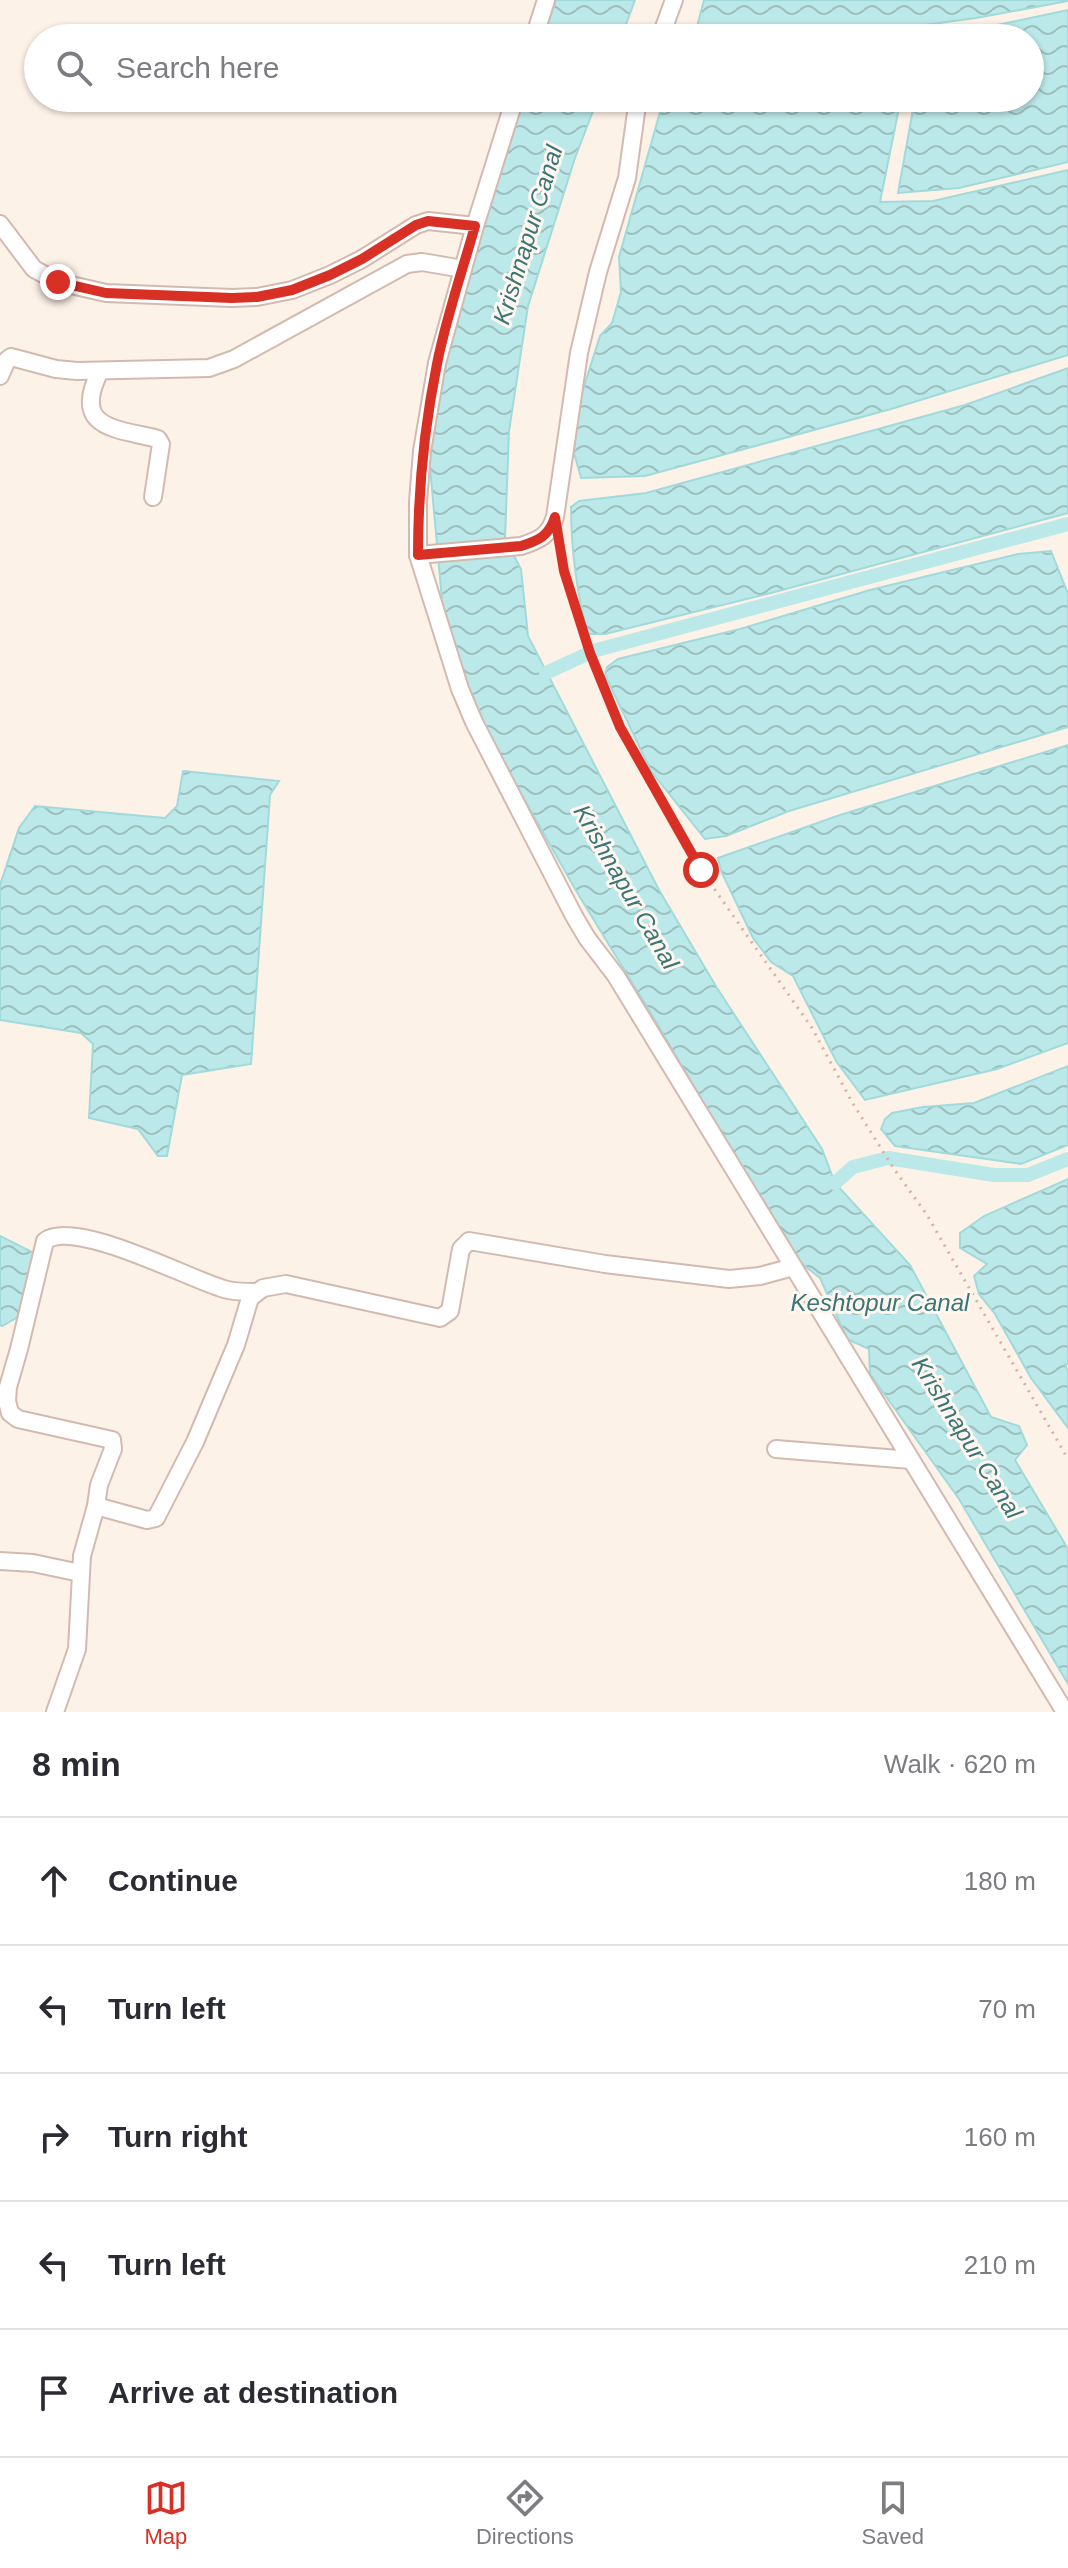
<!DOCTYPE html>
<html lang="en">
<head>
<meta charset="utf-8">
<style>
  :root { --surface:#fff; --page:#f7f7f7; --text:#2b2b33; --muted:#7c7c81; --line:#e1e1e2; --accent:#d93025 }
  body { margin:0; font-family:Helvetica,sans-serif; background:var(--page); color:var(--text) }
  .stop { position:absolute; width:24px; height:24px; margin:-18px; border:6px solid #d93025; border-radius:50%; background:#fff }
  .stop.end { background:#d93025; border-color:#fff; box-shadow:0 2px 8px #0008 }
  .list { margin:0; padding:0; list-style:none }
  h2 { display:flex; justify-content:space-between; align-items:center; height:104px; margin:0; padding:0 32px; font-size:34px }
  h2 small { font-size:26px; font-weight:400; color:var(--muted) }
  .list li { display:grid; grid-template-columns:52px 1fr auto; gap:24px; align-items:center; box-sizing:border-box; height:128px; padding:0 32px; border-top:2px solid var(--line) }
  .list b { display:block; font-size:30px; white-space:nowrap }
  .list em { font-size:26px; font-style:normal; color:var(--muted) }
  .icon { flex:none; width:44px; height:44px; fill:none; stroke:currentColor; stroke-width:2; stroke-linecap:round; stroke-linejoin:round }
  .map { position:relative; flex:none; width:1068px; height:1712px; overflow:hidden }
  .search { position:absolute; background:var(--surface); box-shadow:0 2px 6px #0004; left:24px; right:24px; top:24px; height:88px; display:flex; align-items:center; gap:20px; box-sizing:border-box; padding:0 28px; border-radius:44px; color:var(--muted); font-size:30px }
  .sheet { height:744px; background:var(--surface) }
  nav { display:flex; justify-content:space-around; align-items:center; box-sizing:border-box; height:112px; border-top:2px solid var(--line); background:var(--surface); font-size:22px; color:var(--muted) }
  nav a { display:grid; justify-items:center; gap:4px }
  nav .on { color:var(--accent) }
  .map>svg:first-child { display:block }
  .water { fill:url(#water-waves); stroke:#a1dadb; stroke-width:2 }
  .lines { fill:none; stroke-linecap:round; stroke-linejoin:round }
  .canal { stroke:#bbe8e8; stroke-width:14 }
  .minor-casing { stroke:#d3bab0; stroke-width:20 }
  .path { stroke:#daafa1; stroke-width:3; stroke-dasharray:2 6; stroke-linecap:butt }
  .minor { stroke:#fff; stroke-width:16 }
  .route { stroke:#d93025; stroke-width:10 }
  .labels { text-anchor:middle; stroke-width:6; stroke-linejoin:round; paint-order:stroke }
  .water-label { font-size:24px; font-style:italic; fill:#3a7677; stroke:#fff7ef }
</style>
</head>
<body>
<div class="map">
<svg width="1068" height="1712" viewBox="0 0 1068 1712">
  <defs>
    <pattern id="water-waves" width="16" height="10" patternUnits="userSpaceOnUse" patternTransform="scale(2)"><rect width="16" height="10" fill="#bbe8e8"/><path d="M0 5q4-4 8 0t8 0" fill="none" stroke="#9dbfbe"/></pattern>
  </defs>
  <rect width="100%" height="100%" fill="#fdf2e8"/>
  <g class="water">
    <polygon points="556,0 635,0 621,38 543,38"/>
    <polygon points="704,0 1068,0 1068,1 976,18 829,38 694,38"/>
    <polygon points="1068,10 1068,162 959,188 898,193 915,98 1030,98 1030,38 936,38"/>
    <polygon points="522,98 598,98 575,158 528,306 509,431 505,539 521,569 528,636 659,890 717,988 822,1149 835,1183 910,1265 991,1417 1019,1426 1027,1445 1015,1460 1068,1549 1068,1684 959,1499 870,1374 869,1349 847,1339 820,1278 796,1259 650,1012 578,894 461,688 443,611 427,434 455,309"/>
    <polygon points="664,98 901,98 880,202 933,201 1068,170 1068,355 891,409 645,476 581,478 574,453 578,405 600,336 612,323 621,292 619,257"/>
    <path d="M1068,368V513L771,593L605,634H587C577,592 571,551 571,507L579,501L646,493L965,405Z"/>
    <polygon points="1051,551 1068,594 1068,727 789,811 726,836 705,839 651,771 605,675 607,667 618,659 740,629 870,590 1018,554"/>
    <polygon points="1068,745 1068,1043 997,1069 865,1100 836,1061 793,976 771,962 753,938 721,871 718,858 840,815"/>
    <polygon points="183,771 279,781 270,795 251,1064 182,1075 167,1156 158,1156 138,1129 89,1118 93,1044 81,1033 0,1020 0,885 19,828 35,806 165,818 177,806"/>
    <polygon points="1068,1066 1068,1145 1021,1164 895,1146 881,1129 885,1119 892,1113 923,1107 974,1103"/>
    <polygon points="1068,1179 1068,1364 1065,1364 1068,1371 1068,1428 1031,1378 995,1314 979,1294 974,1276 987,1264 960,1248 960,1233 984,1216"/>
    <polygon points="0,1236 36,1254 23,1314 2,1326 0,1325"/>
  </g>
  <g class="lines">
    <g class="canal">
      <polyline points="593,651 1068,524"/>
      <polyline points="546,673 587,654"/>
      <polyline points="835,1183 853,1167 888,1158 994,1175 1028,1175 1068,1159"/>
    </g>
    <g class="minor-casing">
      <g id="minor">
        <polyline points="534,38 546,0"/>
        <polyline points="660,38 674,0"/>
        <polyline points="515,98 475,226 437,363 422,451 418,502 418,555 460,689 474,722 574,916 587,938 616,976 1065,1712"/>
        <polyline points="0,224 34,269 58,282 106,293 232,298 257,297 292,290 330,275 362,259 416,225 428,221 475,226"/>
        <path d="M100,371C71,429 115,428 158,439L161,444L153,497"/>
        <polyline points="0,376 7,360 11,357 56,369 77,371 209,368 234,359 407,264 422,262 463,269"/>
        <path d="M418,555L521,546C539,540 549,536 555,517L579,353L598,272L627,178L638,98"/>
        <polyline points="776,1449 911,1460"/>
        <path d="M96,1506L99,1485L113,1449L112,1440L18,1419L10,1413L7,1401L8,1387L19,1349L45,1241C74,1218 189,1279 224,1289C234,1292 245,1292 255,1292"/>
        <polyline points="0,1561 33,1563 80,1573"/>
        <polyline points="55,1712 77,1649 82,1556 96,1506 147,1520 156,1518 195,1442 236,1345 250,1298 263,1288 286,1284 440,1318 450,1311 461,1249 469,1241 605,1264 729,1279 760,1276 793,1267"/>
      </g>
    </g>
    <polyline class="path" points="559,541 564,571 590,653 620,727 654,789 701,870 812,1028 852,1102 894,1169 927,1215 1068,1459"/>
    <use href="#minor" class="minor"/>
  </g>
  <g class="lines">
    <path class="route" d="M58,282L106,293L232,298L257,297L292,290L330,275L362,259L416,225L428,221L475,226C462,272 446,318 437,364C424,428 418,491 418,555L521,546C539,540 549,536 555,517L564,571L590,653L620,727L701,870"/>
  </g>
  <g class="labels">
    <g class="water-label">
      <text transform="translate(528 235) rotate(-73)" y="8">Krishnapur Canal</text>
      <text transform="translate(626 887) rotate(60)" y="8">Krishnapur Canal</text>
      <text x="880" y="1311">Keshtopur Canal</text>
      <text transform="translate(967 1438) rotate(58)" y="8">Krishnapur Canal</text>
    </g>
  </g>
</svg>
<div class="stop" style="left:701px;top:870px"></div>
<div class="stop end" style="left:58px;top:282px"></div>
<div class="search"><svg class="icon" aria-label="search" viewBox="0 0 24 24"><circle cx="10" cy="10" r="6"/><path d="M15 15l6 6"/></svg>Search here</div>
</div>
<section class="sheet">
<h2>8 min<small>Walk · 620 m</small></h2>
<ul class="list">
<li><svg class="icon" aria-label="ahead" viewBox="0 0 24 24"><path d="M12 20V5M6 11l6-6 6 6"/></svg><div><b>Continue</b></div><em>180 m</em></li>
<li><svg class="icon" aria-label="left" viewBox="0 0 24 24"><path d="M17 20v-9H6M10 6l-5 5 5 5"/></svg><div><b>Turn left</b></div><em>70 m</em></li>
<li><svg class="icon" aria-label="right" viewBox="0 0 24 24"><path d="M7 20v-9h11M14 6l5 5-5 5"/></svg><div><b>Turn right</b></div><em>160 m</em></li>
<li><svg class="icon" aria-label="left" viewBox="0 0 24 24"><path d="M17 20v-9H6M10 6l-5 5 5 5"/></svg><div><b>Turn left</b></div><em>210 m</em></li>
<li><svg class="icon" aria-label="arrive" viewBox="0 0 24 24"><path d="M6 21V4h12l-3 4 3 4H6"/></svg><div><b>Arrive at destination</b></div></li>
</ul>
</section>
<nav>
<a class="on"><svg class="icon" aria-label="map" viewBox="0 0 24 24"><path d="M3 6l6-2 6 2 6-2v14l-6 2-6-2-6 2zM9 4v14M15 6v14"/></svg>Map</a>
<a><svg class="icon" aria-label="directions" viewBox="0 0 24 24"><path d="M12 3l9 9-9 9-9-9zM9 14v-3h6M13 9l2 2-2 2"/></svg>Directions</a>
<a><svg class="icon" aria-label="saved" viewBox="0 0 24 24"><path d="M7 4h10v16l-5-4-5 4z"/></svg>Saved</a>
</nav>
</body>
</html>
